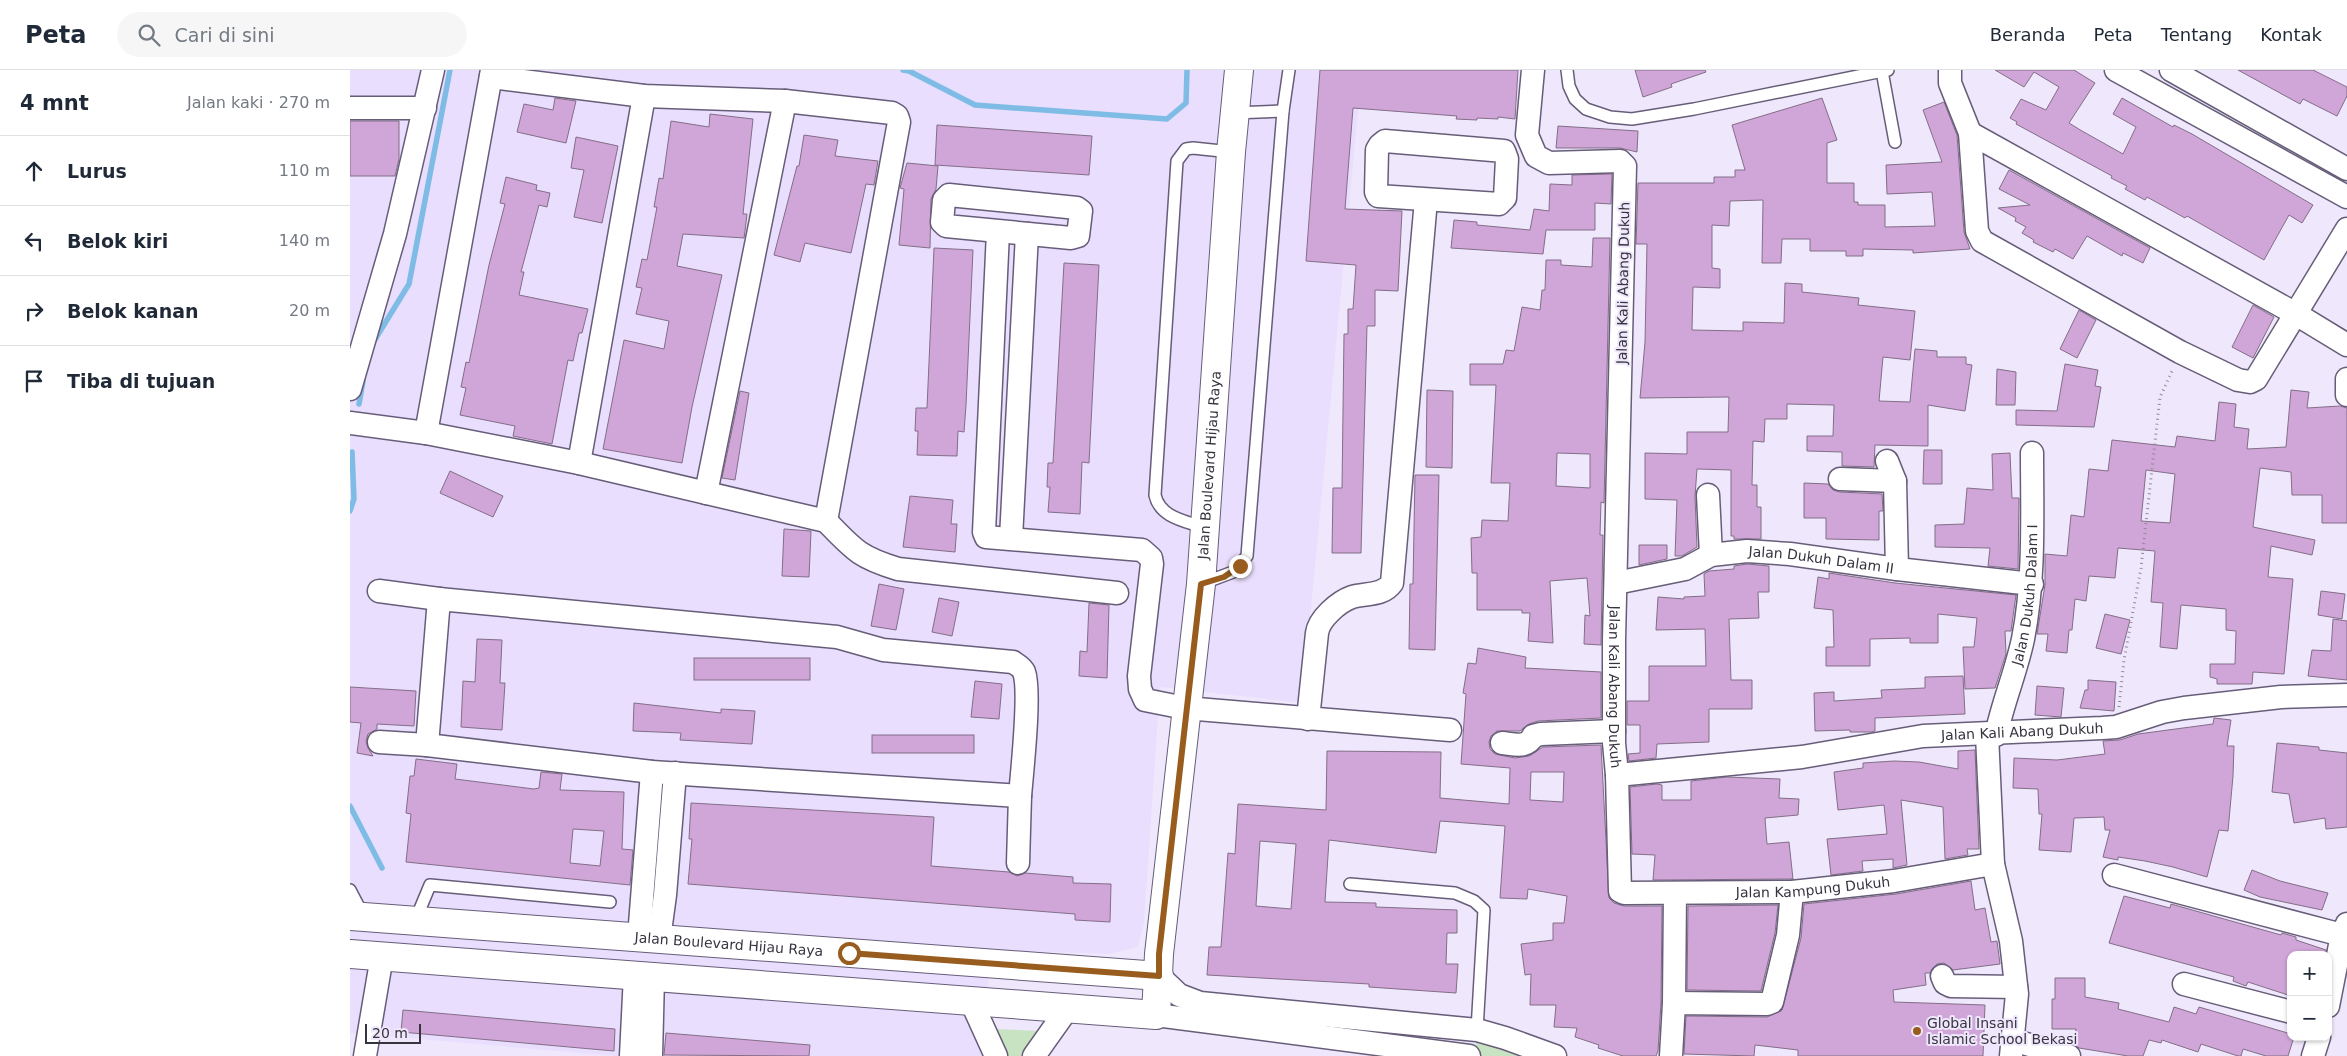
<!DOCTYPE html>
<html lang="id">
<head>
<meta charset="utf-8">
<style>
  :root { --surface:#fff; --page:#f6f6f7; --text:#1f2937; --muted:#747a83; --line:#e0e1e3 }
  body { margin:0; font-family:"DejaVu Sans",sans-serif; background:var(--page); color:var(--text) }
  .controls { position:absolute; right:15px; bottom:15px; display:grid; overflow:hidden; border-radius:10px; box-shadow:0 1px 4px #0004 }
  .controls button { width:45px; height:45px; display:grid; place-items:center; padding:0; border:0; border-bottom:1px solid var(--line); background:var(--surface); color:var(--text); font:25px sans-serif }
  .scale { position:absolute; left:15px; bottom:12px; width:56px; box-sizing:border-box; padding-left:5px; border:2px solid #37333f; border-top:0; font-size:14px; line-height:18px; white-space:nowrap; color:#37333f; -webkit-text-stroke:4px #efe8fc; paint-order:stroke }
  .stop { position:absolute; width:15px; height:15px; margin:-11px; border:4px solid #985c1e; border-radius:50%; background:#fff }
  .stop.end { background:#985c1e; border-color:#fff; box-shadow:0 1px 5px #0008 }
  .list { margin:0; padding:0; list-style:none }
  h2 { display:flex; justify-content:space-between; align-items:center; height:65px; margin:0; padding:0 20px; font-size:21px }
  h2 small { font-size:16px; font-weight:400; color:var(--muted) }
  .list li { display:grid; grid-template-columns:32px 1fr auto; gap:15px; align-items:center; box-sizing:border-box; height:70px; padding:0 20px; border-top:1px solid var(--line) }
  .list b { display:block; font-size:19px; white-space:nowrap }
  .list em { font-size:16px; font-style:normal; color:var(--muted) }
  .icon { flex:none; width:28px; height:28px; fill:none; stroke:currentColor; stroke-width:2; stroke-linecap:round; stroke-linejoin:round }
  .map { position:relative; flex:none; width:1997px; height:986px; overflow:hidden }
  header { display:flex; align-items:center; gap:30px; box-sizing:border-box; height:70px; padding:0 25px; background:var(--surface); border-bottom:1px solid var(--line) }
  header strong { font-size:24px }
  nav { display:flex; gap:28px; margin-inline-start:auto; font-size:18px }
  .search { width:350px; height:45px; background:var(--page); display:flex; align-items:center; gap:12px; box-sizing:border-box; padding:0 18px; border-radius:28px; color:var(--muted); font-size:19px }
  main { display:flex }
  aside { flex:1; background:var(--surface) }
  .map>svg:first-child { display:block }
  .built { fill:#e9defd }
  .green { fill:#c7e3c2 }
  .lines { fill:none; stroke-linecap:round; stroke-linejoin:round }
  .stream { stroke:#7ebce5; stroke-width:5.5 }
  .building { fill:#d0a5d8; stroke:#836e87; fill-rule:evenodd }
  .lane-casing { stroke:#675d79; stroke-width:14 }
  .street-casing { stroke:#675d79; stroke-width:25 }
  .secondary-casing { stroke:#675d79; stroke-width:30 }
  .path { stroke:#8f8999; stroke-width:3; stroke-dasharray:1 4; stroke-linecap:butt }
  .lane { stroke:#fff; stroke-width:11 }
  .street { stroke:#fff; stroke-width:22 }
  .secondary { stroke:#fff; stroke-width:28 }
  .route { stroke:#985c1e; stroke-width:6 }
  .poi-dot { fill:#985c1e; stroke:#efe8fc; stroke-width:2 }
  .labels { text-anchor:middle; stroke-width:4; stroke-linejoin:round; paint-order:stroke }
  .street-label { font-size:14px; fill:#37333f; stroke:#efe8fc }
  .poi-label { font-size:14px; fill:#37333f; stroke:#efe8fc; text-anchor:start }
</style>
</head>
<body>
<header>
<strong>Peta</strong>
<div class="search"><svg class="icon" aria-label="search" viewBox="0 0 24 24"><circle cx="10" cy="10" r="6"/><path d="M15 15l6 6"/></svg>Cari di sini</div>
<nav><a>Beranda</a><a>Peta</a><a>Tentang</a><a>Kontak</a></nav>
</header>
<main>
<aside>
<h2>4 mnt<small>Jalan kaki · 270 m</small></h2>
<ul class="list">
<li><svg class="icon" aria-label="ahead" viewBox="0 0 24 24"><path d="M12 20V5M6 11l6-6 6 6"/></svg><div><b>Lurus</b></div><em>110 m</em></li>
<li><svg class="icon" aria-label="left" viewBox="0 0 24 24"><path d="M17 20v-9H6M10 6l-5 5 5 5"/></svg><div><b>Belok kiri</b></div><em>140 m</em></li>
<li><svg class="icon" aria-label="right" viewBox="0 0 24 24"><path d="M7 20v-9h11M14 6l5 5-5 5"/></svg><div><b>Belok kanan</b></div><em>20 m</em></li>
<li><svg class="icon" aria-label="arrive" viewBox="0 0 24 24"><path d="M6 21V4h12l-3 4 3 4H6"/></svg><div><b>Tiba di tujuan</b></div></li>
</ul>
</aside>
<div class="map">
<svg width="1997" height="986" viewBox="0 0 1997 986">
  <rect width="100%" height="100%" fill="#efe8fc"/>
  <polygon class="built" points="0,0 1012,0 952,633 810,617 794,853 788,877 760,884 641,880 633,986 266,986 0,963"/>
  <g class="green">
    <polygon points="644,959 691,961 673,986 657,986"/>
    <polygon points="1127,960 1200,986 1125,986"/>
  </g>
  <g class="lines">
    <g class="stream">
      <polyline points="553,0 559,1 625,35 817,49 836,33 837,0"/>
      <polyline points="24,271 59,214 100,0"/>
      <polyline points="9,334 13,311"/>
      <polyline points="0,441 4,429 2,382"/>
      <polyline points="0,736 32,798"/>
    </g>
  </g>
  <g class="building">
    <polygon points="970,0 1168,0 1165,49 1148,47 1148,49 1127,48 1127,50 1106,49 1107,46 1003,38 995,139 1052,141 1048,221 1025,220 1025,256 1017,256 1011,483 982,483 983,418 992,418 994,264 998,264 998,239 1003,239 1006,195 956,191"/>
    <polygon points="1285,0 1355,0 1356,2 1321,14 1322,17 1293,27"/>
    <polygon points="1645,0 1724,0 1745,13 1719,53 1732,61 1773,84 1786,57 1763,44 1772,28 1823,57 1824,55 1842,64 1963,135 1952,153 1939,145 1914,190 1837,146 1835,148 1797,127 1795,130 1775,119 1777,116 1761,108 1762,106 1666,54 1667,52 1660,48 1671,29 1696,40 1709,17 1684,2 1674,17"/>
    <polygon points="1888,0 1963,0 1997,17 1997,26 1987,46 1953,29 1950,34"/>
    <polygon points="205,28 226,31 216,73 167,62 174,34 203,40"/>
    <polygon points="1472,28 1487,70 1477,73 1477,113 1504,113 1504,132 1508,132 1508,135 1535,135 1535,157 1585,156 1582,122 1537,124 1536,95 1592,92 1573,40 1594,32 1607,65 1614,162 1620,179 1563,183 1563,180 1513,179 1513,186 1496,186 1496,181 1460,181 1460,169 1432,169 1431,193 1412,193 1413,130 1380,131 1379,156 1362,155 1362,198 1370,199 1370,218 1343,217 1342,260 1393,261 1393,252 1434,253 1435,213 1452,214 1452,222 1509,228 1508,235 1565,241 1560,290 1533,287 1529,331 1560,332 1565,279 1587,281 1587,287 1616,287 1616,294 1622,295 1615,341 1578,335 1578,376 1525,375 1524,397 1492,396 1492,382 1457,381 1457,366 1483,366 1484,335 1437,334 1437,349 1415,349 1414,372 1403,371 1402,415 1407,415 1407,437 1411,437 1411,469 1384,469 1384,466 1381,466 1381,400 1347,399 1345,426 1347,477 1332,486 1325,486 1327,430 1295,429 1295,383 1337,384 1337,362 1378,362 1379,327 1290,328 1295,272 1297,174 1286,174 1288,113 1364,113 1364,107 1385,107 1385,100 1395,100 1382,55"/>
    <polygon points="360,44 403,49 393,144 397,144 395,161 394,168 333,164 327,196 372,205 342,337 332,393 253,379 274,270 314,279 319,251 286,244 292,218 286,217 292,189 297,190 307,137 304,137 309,108 313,109 321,51 359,57"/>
    <polygon points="0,51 49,51 49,89 45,106 0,106"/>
    <polygon points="587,55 742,66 739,105 585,95"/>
    <polygon points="1208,56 1288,61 1287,82 1270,78 1206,78"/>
    <polygon points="454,65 488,70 485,86 528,91 524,115 516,114 501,183 455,173 450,192 424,185 447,96 449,96"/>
    <polygon points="226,67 268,76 252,153 224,147 234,100 221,98"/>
    <polygon points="557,93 588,96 586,119 581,129 580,178 549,175 554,119 550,118"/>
    <polygon points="1659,100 1800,178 1793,193 1773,183 1772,186 1737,166 1723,189 1705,179 1703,182 1683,172 1684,170 1672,163 1676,157 1665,151 1666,148 1648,138 1680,135 1649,119"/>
    <polygon points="1262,104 1261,134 1245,133 1245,160 1196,160 1193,184 1101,178 1104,150 1127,152 1127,155 1180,160 1184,139 1199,141 1200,114 1222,115 1222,105"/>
    <polygon points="156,107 187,115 186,120 200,123 197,137 189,135 171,202 174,202 169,225 238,239 232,263 229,263 223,291 218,290 202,374 163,366 165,356 110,345 116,318 111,317 116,292 119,293 139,195 155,134 150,133"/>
    <path d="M1243,168H1260L1254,433L1251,432L1250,465H1253L1251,575L1234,574L1235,545L1240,546L1237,508L1200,511L1203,573L1178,571L1180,543H1172V540H1127V503H1122L1121,468L1131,467L1132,450L1158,451L1160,413H1141L1146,315H1120V294H1153L1156,280L1164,281L1172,237L1190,240L1192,220H1195L1196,190H1211V195L1242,197ZM1207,383L1240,384V418L1206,416Z"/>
    <polygon points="584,178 623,180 616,335 614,362 608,361 607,386 567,385 568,361 565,361 566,338 577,338"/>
    <polygon points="714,193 749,195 739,393 732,392 730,444 698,442 700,417 697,417 698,393 703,393"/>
    <polygon points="1903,235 1924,247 1903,288 1882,277"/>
    <polygon points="1729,240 1746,250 1727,288 1710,279"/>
    <polygon points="1715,294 1748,300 1745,316 1751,317 1744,357 1666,355 1666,340 1707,341"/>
    <polygon points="1647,299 1666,302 1665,335 1646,335"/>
    <polygon points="1077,320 1103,321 1102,398 1076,397"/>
    <path d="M1941,320L1959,322L1957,338L1990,336L1997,338V453H1972V425H1942L1941,402L1910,398L1903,457L1965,470L1962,485L1921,476L1918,507L1943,509L1934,604L1903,602L1902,614H1867V609L1860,607V594H1885L1886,561L1876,560V539L1831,535L1827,579L1810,577L1813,533L1801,532L1805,481L1768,478L1765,508L1739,506L1736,531L1725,529L1722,560H1719L1717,583L1696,581L1698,564H1687L1695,515V484L1717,486L1721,445L1734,447L1739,399L1758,401L1762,370L1825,377L1827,366L1865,371L1869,332L1886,334L1884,357L1899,359L1897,379L1936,377ZM1796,400L1825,404L1820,453L1791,451Z"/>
    <polygon points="390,321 399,323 385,410 372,408"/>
    <polygon points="1574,380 1592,380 1592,414 1573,414"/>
    <polygon points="1660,383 1662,428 1669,428 1668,499 1638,496 1640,478 1585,477 1585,455 1614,454 1617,418 1643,420 1642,384"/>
    <polygon points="100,401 153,426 143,447 90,423"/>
    <polygon points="1065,405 1089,405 1085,580 1059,579 1060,514 1063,514"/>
    <polygon points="1454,413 1478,414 1483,420 1490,422 1532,424 1533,441 1529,441 1529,470 1476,469 1476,448 1454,448"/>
    <polygon points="560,426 603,430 601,454 607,454 605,482 553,477"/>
    <polygon points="434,459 461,461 459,507 432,506"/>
    <polygon points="1289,475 1317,475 1317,489 1289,495"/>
    <polygon points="1397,494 1419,496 1419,522 1408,522 1409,548 1379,549 1381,610 1402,610 1402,639 1359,639 1359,672 1307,674 1306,688 1279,691 1278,684 1290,683 1290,655 1277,655 1277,631 1299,631 1299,596 1356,596 1355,559 1306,560 1308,527 1334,529 1334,527 1355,526 1354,504 1359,501 1384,499 1384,496"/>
    <polygon points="1479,503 1545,513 1666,525 1661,561 1655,561 1656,584 1645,618 1615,619 1613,577 1624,577 1627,548 1588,544 1588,573 1560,573 1560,568 1520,569 1520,596 1476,596 1476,577 1484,577 1483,540 1464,538 1468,507 1479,509"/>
    <polygon points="529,514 554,519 546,560 521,556"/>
    <polygon points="1971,521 1995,524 1992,549 1968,545"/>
    <polygon points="589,528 609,532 602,566 582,562"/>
    <polygon points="739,533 759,535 757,608 729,606 730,581 737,582"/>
    <polygon points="1755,544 1780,550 1771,584 1746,578"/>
    <polygon points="1983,549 1997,551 1997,610 1958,606 1962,580 1981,581"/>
    <polygon points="127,569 152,570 150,613 155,613 152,660 111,657 113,611 125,612"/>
    <path d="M1128,578L1176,587L1175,598L1251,602V648L1188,651L1179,654L1170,661H1147L1141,666L1139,672L1140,679L1145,684L1165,688L1179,686L1193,677L1251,675L1259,828L1264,833L1274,836H1312L1311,933L1308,981L1306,986H1273L1248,978L1249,975L1225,967L1227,958L1204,957L1206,935H1180L1181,904L1175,905L1171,874L1203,870V853H1214L1217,826L1178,819L1177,829L1150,828L1155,756L1090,751L1086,783L979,770L975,832L1026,833V837L1107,840V863H1097L1096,894H1108L1106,923L1019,917V914L857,905L859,877H871L878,783L885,784L888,734L976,740L977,681L1091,682L1090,728L1159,734L1160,698L1111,694L1116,624L1113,623L1118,593L1126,594ZM1181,702H1214L1213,732L1180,730ZM910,771L946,774L941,839L906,836Z"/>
    <rect x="344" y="588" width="116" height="22"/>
    <polygon points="1613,606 1615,644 1525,648 1525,661 1521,662 1500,662 1500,660 1465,661 1464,623 1484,622 1484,631 1532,628 1531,620 1575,618 1575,607"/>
    <polygon points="1738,610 1766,612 1764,641 1730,638 1735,620 1738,620"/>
    <polygon points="625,611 652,614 649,649 621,647"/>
    <polygon points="1687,616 1714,618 1711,647 1685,645"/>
    <polygon points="0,617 66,621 64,656 27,654 27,659 18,664 16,671 18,678 23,686 7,683 11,653 0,652"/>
    <polygon points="284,633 371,643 371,639 405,641 402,674 330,670 331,663 283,661"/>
    <polygon points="1864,648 1881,650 1877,676 1884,676 1883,706 1878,761 1869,760 1857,807 1823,797 1795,791 1768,787 1768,790 1753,787 1760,760 1755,760 1754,747 1724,748 1721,782 1689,780 1692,744 1689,744 1688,719 1663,718 1664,688 1707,690 1755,684 1753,671 1770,670 1788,664 1863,654"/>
    <rect x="522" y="665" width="102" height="18"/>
    <polygon points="1927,673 1969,677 1969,680 1997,683 1997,757 1976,759 1975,748 1944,753 1939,724 1922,722"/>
    <polygon points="1625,680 1629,779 1617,779 1618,785 1595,789 1593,737 1551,730 1557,795 1543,798 1543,789 1512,791 1513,801 1481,805 1477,769 1537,764 1534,735 1488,740 1484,702 1513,698 1513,693 1544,691 1569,692 1608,699 1608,681"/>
    <path d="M66,689L107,694L105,709L184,719L189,718L191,702L212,704L210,720L274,722L272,779L283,780L280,815L56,792L61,744L56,743L60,706H64ZM223,759L254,761L250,796L220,793Z"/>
    <polygon points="1377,707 1430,709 1429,728 1449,729 1448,745 1415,748 1417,774 1439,772 1443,809 1303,810 1305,785 1282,784 1280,717 1307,714 1312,715 1312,730 1341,730 1341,711"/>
    <polygon points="341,733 584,747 581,796 659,802 667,806 675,803 723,807 723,813 761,814 760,852 725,850 725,844 338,814 342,769 339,769"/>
    <polygon points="1902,800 1930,811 1978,823 1972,840 1910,827 1894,820"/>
    <polygon points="1621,811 1625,840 1635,838 1641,872 1647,871 1650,894 1603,900 1594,893 1587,894 1580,903 1575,903 1576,915 1543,920 1544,932 1635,935 1633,986 1448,986 1448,980 1405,975 1404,986 1334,984 1336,946 1417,947 1432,940 1451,868 1454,834 1546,824"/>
    <polygon points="1774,826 1820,838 1821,834 1931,865 1932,863 1946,867 1946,870 1976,880 1975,885 1941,885 1941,926 1898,912 1896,916 1883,911 1884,907 1759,873"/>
    <polygon points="1428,835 1425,863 1411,921 1337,920 1338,836"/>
    <polygon points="1705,908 1735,908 1735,927 1769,933 1768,939 1819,952 1824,937 1846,944 1849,937 1941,964 1941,967 1944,967 1938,986 1916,986 1893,979 1891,986 1888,986 1851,974 1848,982 1812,970 1811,973 1799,970 1793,986 1778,986 1729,978 1724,974 1726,959 1702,959 1702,929 1705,929"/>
    <polygon points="53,940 265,959 264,981 51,962"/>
    <polygon points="316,963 460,975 459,986 314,985"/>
  </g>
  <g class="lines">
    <g class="lane-casing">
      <g id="lane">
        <polyline points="1217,0 1219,16 1225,29 1236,39 1260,47 1282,49 1344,39 1538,0"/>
        <polyline points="1532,1 1545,72"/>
        <polyline points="884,43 933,41"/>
        <path d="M855,458C836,451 810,448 805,425L827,91L836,79L843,78L881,82"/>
        <polyline points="851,514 883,502 897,486 933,41 939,0"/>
        <polyline points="1000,814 1105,823 1124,831 1134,840 1127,960"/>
        <polyline points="0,820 13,845"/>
        <polyline points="65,851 80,815 260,832"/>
      </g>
    </g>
    <g class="street-casing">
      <g id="street">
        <path id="s1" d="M1183,0L1177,65L1186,86L1199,93L1270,91L1275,96L1264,570V673L1267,705L1270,821L1274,823L1442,822L1544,811L1643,794"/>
        <polyline points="1600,0 1600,13 1620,63 1627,161 1632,171 1830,282 1888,310 1900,312 1906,309 1997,159"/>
        <polyline points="1766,0 1997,127"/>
        <polyline points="1821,0 1997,99"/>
        <polyline points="141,7 294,26 435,31 542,43 547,46 549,52 476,451"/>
        <polyline points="0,38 75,38"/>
        <polyline points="1620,63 1946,244 1997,275"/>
        <polygon points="1035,71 1154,81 1157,89 1155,128 1149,134 1028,126 1026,122 1027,80 1030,75"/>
        <polygon points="599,125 727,138 731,141 728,166 721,168 596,156 592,152 594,130"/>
        <polyline points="648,162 634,462 636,467 792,480 801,488 802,494 789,606 790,619 795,630 835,638 1100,660"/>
        <polyline points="1997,309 1997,325"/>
        <polyline points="0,319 45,164 83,0"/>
        <path d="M0,353L76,363L229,393L476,451C504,480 509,487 548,499L767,523"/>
        <polyline points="76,363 142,0"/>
        <polyline points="1537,391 1545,411 1547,499"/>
        <polyline points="229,393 294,26"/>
        <polyline points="1490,409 1545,411"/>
        <polyline points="356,423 435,31"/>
        <polyline points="1358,425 1361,485"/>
        <polyline points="661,468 677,164"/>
        <path id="s2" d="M1266,513L1335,499L1361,485L1397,481L1440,484L1547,499L1682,514"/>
        <polyline points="29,521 89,529"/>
        <path d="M89,529L487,567L533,580L663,592C667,595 672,597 674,602C681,621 672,702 670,726L302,702L77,675Z"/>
        <path d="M958,649L967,563C969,549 988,532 1002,527C1016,523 1033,526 1042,513L1076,130"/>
        <polyline points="1637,665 1643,794 1661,871 1667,924 1661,986"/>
        <path id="s3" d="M1646,665C1653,632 1666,602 1673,569C1685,508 1682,445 1682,383"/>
        <polyline points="29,672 77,675"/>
        <path d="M1152,673C1164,674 1177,679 1183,666L1191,664L1264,661"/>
        <path id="s4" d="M1267,705L1452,687L1573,666L1752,658L1766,657L1812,642L1834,638L1931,627L1997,625"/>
        <polyline points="668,793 670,726"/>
        <polyline points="1764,805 1992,865"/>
        <polyline points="289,867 302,702"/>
        <polyline points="309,869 315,825 325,703"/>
        <polyline points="809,906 829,925 850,933 1127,960 1155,968 1205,986"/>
        <polyline points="1592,906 1595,913 1601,916 1666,917"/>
        <polyline points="1834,914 1941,942"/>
        <polyline points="621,931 646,986"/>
        <polyline points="1324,933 1325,823"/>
        <polyline points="1978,936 1992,865 1997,854"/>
        <polyline points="806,945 1119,986"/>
        <polyline points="1662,970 1719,986"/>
        <polyline points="15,986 32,886"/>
        <polyline points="281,986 285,905"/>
        <polyline points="301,986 303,907"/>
        <polyline points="684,986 718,938"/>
        <polyline points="1321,986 1324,933 1417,934 1422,932 1438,865 1442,822"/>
        <polyline points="1963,986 1969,967"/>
      </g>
    </g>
    <g class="secondary-casing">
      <g id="secondary">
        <path id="s5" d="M0,846L809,906"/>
        <path id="s6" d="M0,884L806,945L809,884L851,514L881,82L889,0"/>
      </g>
    </g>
    <polyline class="path" points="1769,637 1774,590 1791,498 1810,327 1823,299"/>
    <use href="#lane" class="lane"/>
    <use href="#street" class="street"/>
    <use href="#secondary" class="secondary"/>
  </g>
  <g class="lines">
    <polyline class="route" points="499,883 809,906 809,884 851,514 874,507 890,496"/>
  </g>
  <circle class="poi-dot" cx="1567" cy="961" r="5"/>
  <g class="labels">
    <g class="street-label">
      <text transform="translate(1273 213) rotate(-89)" y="5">Jalan Kali Abang Dukuh</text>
      <text dy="5" stroke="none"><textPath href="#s6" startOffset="1361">Jalan Boulevard Hijau Raya</textPath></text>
      <text dy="5" stroke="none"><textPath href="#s2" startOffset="211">Jalan Dukuh Dalam II</textPath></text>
      <text dy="5" stroke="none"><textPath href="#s3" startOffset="144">Jalan Dukuh Dalam I</textPath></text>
      <text dy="5" stroke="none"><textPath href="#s1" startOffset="702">Jalan Kali Abang Dukuh</textPath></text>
      <text dy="5" stroke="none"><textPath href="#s4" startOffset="408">Jalan Kali Abang Dukuh</textPath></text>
      <text dy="5" stroke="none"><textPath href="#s1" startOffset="1100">Jalan Kampung Dukuh</textPath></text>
      <text dy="5" stroke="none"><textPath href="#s5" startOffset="380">Jalan Boulevard Hijau Raya</textPath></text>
    </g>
    <g class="poi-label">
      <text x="1577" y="958">Global Insani<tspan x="1577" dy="16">Islamic School Bekasi</tspan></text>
    </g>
  </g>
</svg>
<div class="controls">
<button>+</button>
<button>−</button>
</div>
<div class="scale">20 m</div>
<div class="stop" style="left:499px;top:883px"></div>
<div class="stop end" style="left:890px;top:496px"></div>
</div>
</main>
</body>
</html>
